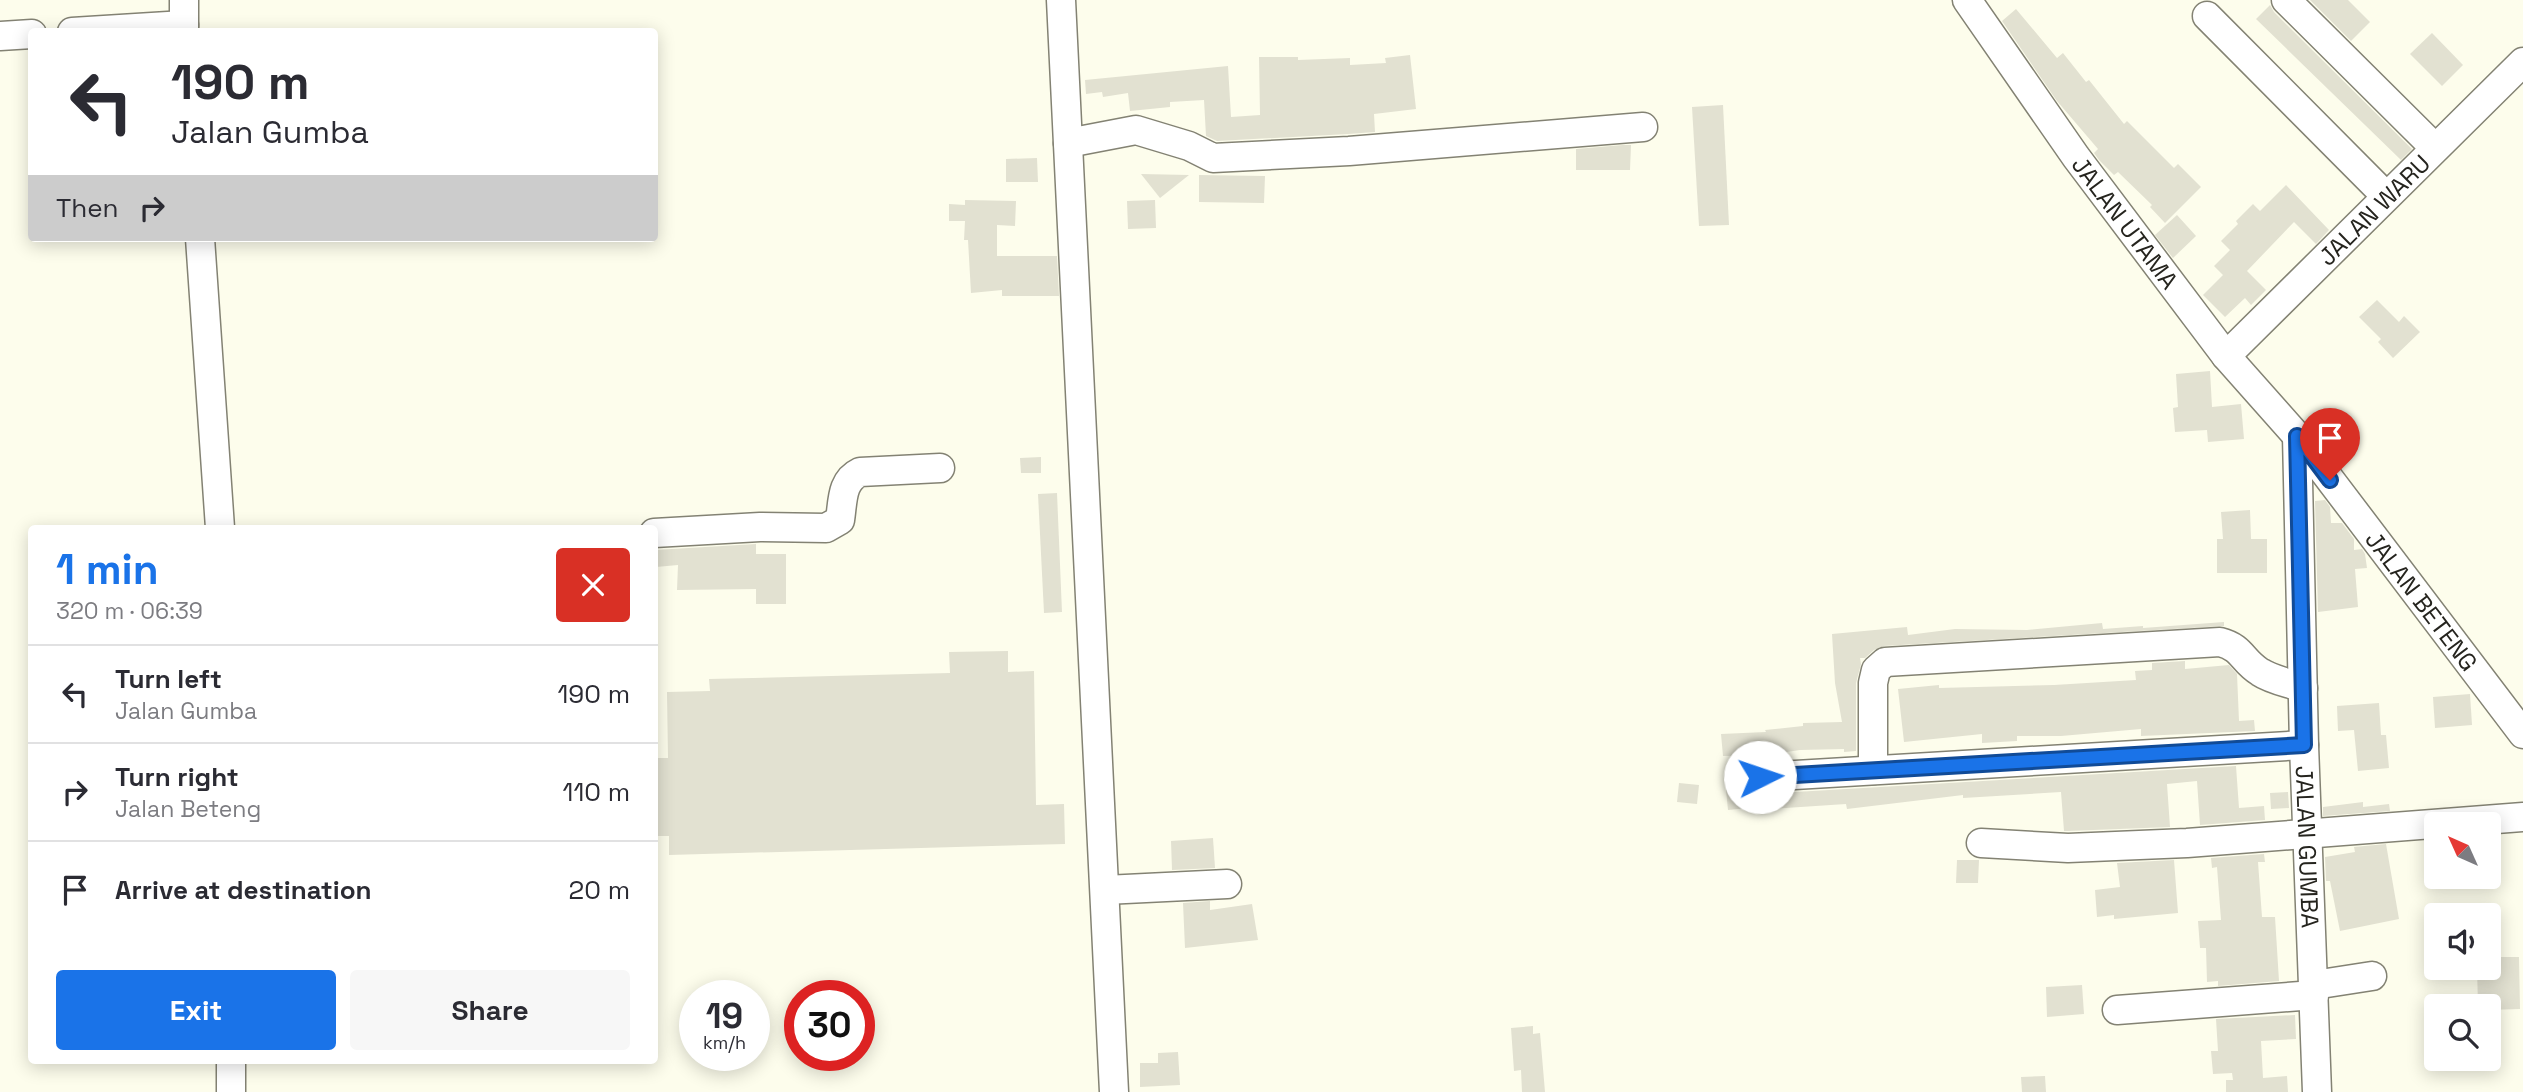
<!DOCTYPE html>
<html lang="en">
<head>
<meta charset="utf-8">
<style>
  :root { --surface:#fff; --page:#f7f7f7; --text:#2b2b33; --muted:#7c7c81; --line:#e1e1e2; --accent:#1a73e8 }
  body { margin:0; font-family:"Space Grotesk",sans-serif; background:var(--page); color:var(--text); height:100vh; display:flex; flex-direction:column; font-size:26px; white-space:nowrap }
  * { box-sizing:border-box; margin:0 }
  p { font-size:23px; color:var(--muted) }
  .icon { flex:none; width:38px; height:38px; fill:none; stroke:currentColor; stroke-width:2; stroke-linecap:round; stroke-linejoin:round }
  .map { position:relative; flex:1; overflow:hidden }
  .details { position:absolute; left:28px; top:525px; width:630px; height:539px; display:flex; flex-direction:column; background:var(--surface); border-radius:7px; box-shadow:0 4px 18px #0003 }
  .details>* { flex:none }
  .guide { position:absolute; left:28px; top:28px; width:630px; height:214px; border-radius:7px; box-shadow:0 4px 18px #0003; background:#fff; color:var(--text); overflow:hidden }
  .needle { width:46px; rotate:315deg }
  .tools { position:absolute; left:2424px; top:812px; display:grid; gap:14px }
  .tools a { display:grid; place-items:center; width:77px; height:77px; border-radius:7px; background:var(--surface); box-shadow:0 4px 18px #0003; font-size:35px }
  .speed { position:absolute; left:679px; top:980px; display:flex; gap:14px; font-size:35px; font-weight:700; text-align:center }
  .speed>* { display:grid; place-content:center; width:91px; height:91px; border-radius:50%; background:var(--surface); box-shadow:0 4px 18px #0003; line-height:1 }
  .speed small { font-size:18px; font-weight:400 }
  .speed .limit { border:10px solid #d22; background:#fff; color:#111 }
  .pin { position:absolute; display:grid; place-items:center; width:60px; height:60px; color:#fff; margin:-72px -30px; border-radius:50% 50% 50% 0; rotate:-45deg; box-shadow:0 0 7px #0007 }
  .pin .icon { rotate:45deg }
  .me { position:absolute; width:77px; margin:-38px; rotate:86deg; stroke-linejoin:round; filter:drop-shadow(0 0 5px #0008) }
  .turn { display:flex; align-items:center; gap:24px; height:147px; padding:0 28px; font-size:32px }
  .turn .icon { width:91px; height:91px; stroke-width:2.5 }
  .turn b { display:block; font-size:49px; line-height:60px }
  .then { display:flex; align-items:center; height:66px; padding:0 28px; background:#0003; gap:14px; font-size:26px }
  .round { display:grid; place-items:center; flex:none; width:74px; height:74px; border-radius:7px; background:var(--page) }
  .head { display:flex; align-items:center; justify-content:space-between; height:119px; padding:0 28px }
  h1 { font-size:42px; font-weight:700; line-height:52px; color:var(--accent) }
  .cta { display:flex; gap:14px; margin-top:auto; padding:14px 28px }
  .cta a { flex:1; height:80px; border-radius:7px; background:var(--accent); color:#fff; font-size:28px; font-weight:700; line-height:80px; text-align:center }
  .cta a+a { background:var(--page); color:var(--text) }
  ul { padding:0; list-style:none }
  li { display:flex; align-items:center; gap:21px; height:98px; padding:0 28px; border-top:2px solid var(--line) }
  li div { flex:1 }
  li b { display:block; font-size:26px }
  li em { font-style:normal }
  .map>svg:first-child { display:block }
  .building { fill:#e2e1d1 }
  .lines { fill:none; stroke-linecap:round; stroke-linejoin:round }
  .minor-casing { stroke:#838273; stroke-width:31 }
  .minor { stroke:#fff; stroke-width:28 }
  .route-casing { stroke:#114b97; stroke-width:18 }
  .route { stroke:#1a73e8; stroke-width:12 }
  .labels { text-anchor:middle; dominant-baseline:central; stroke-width:5; stroke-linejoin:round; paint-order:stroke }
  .street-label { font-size:24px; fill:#25241e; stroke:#fff }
</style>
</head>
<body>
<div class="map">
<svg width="2523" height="1092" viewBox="0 0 2523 1092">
  <rect width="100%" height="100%" fill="#fdfdec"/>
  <g class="building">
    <polygon points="2310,0 2348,0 2370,22 2351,41"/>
    <polygon points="2270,5 2274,12 2412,149 2401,160 2256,19"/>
    <polygon points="2016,9 2057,58 2063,53 2086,82 2089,80 2124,124 2127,121 2174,168 2178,164 2201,187 2165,223 2150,207 2152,205 2118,172 2114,175 2099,160 2094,153 2098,149 2057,101 2002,21"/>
    <polygon points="2432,33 2463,65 2442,86 2410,54"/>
    <polygon points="1410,55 1416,109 1374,114 1375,132 1348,134 1217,141 1206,136 1204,100 1170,102 1170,107 1130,111 1128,93 1103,97 1102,92 1086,94 1085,80 1228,66 1231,117 1260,115 1259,57 1298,57 1298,60 1350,58 1350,65 1386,63 1385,58"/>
    <polygon points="1723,105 1729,225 1699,226 1692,107"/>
    <polygon points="1623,145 1631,145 1630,170 1576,170 1576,149"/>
    <polygon points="1037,158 1038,182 1006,182 1006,159"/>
    <polygon points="1141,174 1189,175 1160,198"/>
    <polygon points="1199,175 1265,176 1264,203 1199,202"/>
    <polygon points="2286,185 2329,230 2316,244 2294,222 2247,271 2266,290 2251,305 2245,298 2225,317 2203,295 2223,275 2214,266 2230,250 2221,241 2238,224 2236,221 2253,204 2260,211"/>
    <polygon points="965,200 1016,201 1015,226 997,225 997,256 1057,256 1059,296 1002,296 1002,290 971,293 968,240 964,240 965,221 949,221 949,204 965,205"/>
    <polygon points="1155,200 1156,228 1128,229 1127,201"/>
    <polygon points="2177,215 2196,236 2173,258 2155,235"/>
    <polygon points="2377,300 2399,322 2404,316 2420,332 2393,358 2378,342 2381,339 2359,317"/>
    <polygon points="2210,371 2212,407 2241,404 2244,439 2208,442 2207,430 2175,432 2173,408 2178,407 2176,374"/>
    <polygon points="1041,457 1041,473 1021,473 1020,458"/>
    <polygon points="1057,493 1062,612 1044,613 1038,494"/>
    <polygon points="2325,500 2330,507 2331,523 2342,523 2354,539 2354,550 2362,549 2365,554 2367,568 2355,569 2358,607 2318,612 2315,501"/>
    <polygon points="2250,510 2251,539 2267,539 2267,573 2217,573 2217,539 2223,539 2221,512"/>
    <polygon points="756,544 756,554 786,554 786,604 756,604 756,589 677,590 678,565 656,567 655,550"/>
    <polygon points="2224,622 2224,626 1883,646 1874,650 1865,658 1860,658 1861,664 1856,683 1856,751 1844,752 1844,749 1800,750 1767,755 1723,756 1721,734 1766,732 1765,730 1803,726 1803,723 1842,722 1835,683 1832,634 1907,627 1908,635 1955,629 2027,630 2102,623 2103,629 2143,626 2143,628"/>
    <polygon points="1008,651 1008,672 1034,671 1036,805 1064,804 1065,844 669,855 669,836 654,836 654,758 668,758 667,692 710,691 709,679 950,673 949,652"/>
    <polygon points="2185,661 2185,669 2229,665 2237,674 2239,721 2254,720 2255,731 2141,736 2141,729 2061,736 2017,736 2017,741 1982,743 1982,734 1904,742 1898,689 1939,685 1939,688 2054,685 2136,680 2135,671 2152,670 2152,663"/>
    <polygon points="2470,694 2472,725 2435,728 2433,697"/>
    <polygon points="2379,703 2381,735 2386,735 2389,768 2358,771 2354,730 2338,731 2337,706"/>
    <polygon points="2236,766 2239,808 2264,806 2265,820 2200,825 2197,781 2167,784 2170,827 2068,831 2064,831 2061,792 1963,798 1963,795 1847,809 1846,804 1769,809 1769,806 1728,810 1726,790 1748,788 1761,794"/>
    <polygon points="1679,783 1699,785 1697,804 1677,802"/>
    <polygon points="2288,792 2289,808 2271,809 2270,793"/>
    <polygon points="2363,802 2363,807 2389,804 2390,811 2323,816 2323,807"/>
    <polygon points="1213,838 1215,868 1172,870 1171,841"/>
    <polygon points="2386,844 2399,919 2340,931 2330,881 2326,881 2325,857 2355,852 2354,847"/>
    <polygon points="2264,854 2265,862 2258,862 2262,917 2275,917 2279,981 2218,986 2218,981 2207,982 2206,948 2200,948 2198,921 2221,920 2217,867 2212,868 2211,858"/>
    <polygon points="1957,860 1979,860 1978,883 1956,883"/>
    <polygon points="2174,860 2178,913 2114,919 2114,915 2097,917 2095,890 2120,887 2117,863"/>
    <polygon points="1210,901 1210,910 1252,904 1258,940 1185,948 1183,903"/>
    <polygon points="2488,957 2519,957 2520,1009 2488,1010 2488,1006 2478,1006 2477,968 2488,968"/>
    <polygon points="2082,985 2084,1014 2047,1017 2046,987"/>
    <polygon points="2295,1015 2296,1039 2261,1041 2263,1078 2287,1076 2288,1092 2226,1092 2226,1080 2233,1080 2232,1073 2213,1074 2211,1051 2218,1051 2216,1019"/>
    <polygon points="1533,1026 1533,1034 1540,1033 1545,1092 1522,1092 1521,1070 1514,1071 1511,1028"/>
    <polygon points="1178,1052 1180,1085 1140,1087 1140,1063 1158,1063 1158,1053"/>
    <polygon points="2045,1076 2046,1092 2022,1092 2021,1077"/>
  </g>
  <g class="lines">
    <g class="minor-casing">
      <g id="minor">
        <polyline points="184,0 184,32"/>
        <polyline points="1061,0 1114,1092"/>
        <path id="s1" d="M1967 0 2076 157 2226 356 2297 436 2523 734"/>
        <polyline points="2286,0 2435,148"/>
        <polyline points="2207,16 2386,196"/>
        <polyline points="72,32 184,25"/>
        <polyline points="0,36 32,34"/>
        <polyline points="1068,143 1136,130 1189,146 1213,158 1349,151 1643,127"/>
        <polyline points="200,238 220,528"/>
        <path id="s2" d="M2226 356 2523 62"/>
        <path id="s3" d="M2297 436 2304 745 2317 1092"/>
        <path d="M654 533 760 527 826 528 840 520C843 501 841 481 860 472L940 468"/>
        <path d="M1873 770V683L1876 670 1885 662 2220 642C2243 648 2241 660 2260 672 2272 680 2290 683 2303 688"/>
        <polyline points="1760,777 2304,745"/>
        <polyline points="1981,843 2068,848 2187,843 2523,817"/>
        <polyline points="1105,890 1227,884"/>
        <polyline points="2314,985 2372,976"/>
        <polyline points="2117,1010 2314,995"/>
        <polyline points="231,1060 231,1092"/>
      </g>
    </g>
    <use href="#minor" class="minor"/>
  </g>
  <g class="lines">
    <g class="route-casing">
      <polyline id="route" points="1760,777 2304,745 2297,436 2330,480"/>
    </g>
    <use href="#route" class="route"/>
  </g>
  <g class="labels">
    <g class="street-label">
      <text stroke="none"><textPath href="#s2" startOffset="208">JALAN WARU</textPath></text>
      <text stroke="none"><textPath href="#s1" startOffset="273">JALAN UTAMA</textPath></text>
      <text stroke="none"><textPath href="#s1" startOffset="754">JALAN BETENG</textPath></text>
      <text stroke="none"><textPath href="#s3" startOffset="411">JALAN GUMBA</textPath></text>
    </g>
  </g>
</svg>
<div class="tools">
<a><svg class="needle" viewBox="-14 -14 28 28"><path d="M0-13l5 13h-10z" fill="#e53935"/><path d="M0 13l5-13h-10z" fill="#7c7c81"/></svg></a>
<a><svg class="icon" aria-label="sound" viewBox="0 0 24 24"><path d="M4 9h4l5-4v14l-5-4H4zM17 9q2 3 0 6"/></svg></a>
<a><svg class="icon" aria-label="search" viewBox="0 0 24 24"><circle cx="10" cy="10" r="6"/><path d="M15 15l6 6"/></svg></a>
</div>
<div class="speed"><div>19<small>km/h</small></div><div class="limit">30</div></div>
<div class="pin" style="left:2330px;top:480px;background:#d93025"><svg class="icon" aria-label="arrive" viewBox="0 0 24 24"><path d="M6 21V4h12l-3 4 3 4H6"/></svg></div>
<svg class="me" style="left:1760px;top:777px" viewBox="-20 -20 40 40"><circle r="19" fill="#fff"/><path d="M0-13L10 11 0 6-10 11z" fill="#1a73e8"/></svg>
<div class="guide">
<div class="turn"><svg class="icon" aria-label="left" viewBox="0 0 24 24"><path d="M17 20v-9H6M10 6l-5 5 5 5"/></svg><div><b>190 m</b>Jalan Gumba</div></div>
<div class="then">Then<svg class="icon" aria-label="right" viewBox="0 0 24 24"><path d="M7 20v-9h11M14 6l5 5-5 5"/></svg></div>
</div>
<section class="details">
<div class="head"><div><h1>1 min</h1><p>320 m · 06:39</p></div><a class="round" style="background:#d93025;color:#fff"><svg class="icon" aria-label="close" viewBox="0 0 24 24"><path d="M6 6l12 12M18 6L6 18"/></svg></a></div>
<ul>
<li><svg class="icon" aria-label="left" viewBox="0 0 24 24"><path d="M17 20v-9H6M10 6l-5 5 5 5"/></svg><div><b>Turn left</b><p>Jalan Gumba</p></div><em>190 m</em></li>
<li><svg class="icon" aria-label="right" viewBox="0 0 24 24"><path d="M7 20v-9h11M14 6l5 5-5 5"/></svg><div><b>Turn right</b><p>Jalan Beteng</p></div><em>110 m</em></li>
<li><svg class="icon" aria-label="arrive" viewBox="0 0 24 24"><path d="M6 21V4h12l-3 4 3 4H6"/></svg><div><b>Arrive at destination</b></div><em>20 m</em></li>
</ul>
<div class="cta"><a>Exit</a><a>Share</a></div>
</section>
</div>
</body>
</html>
